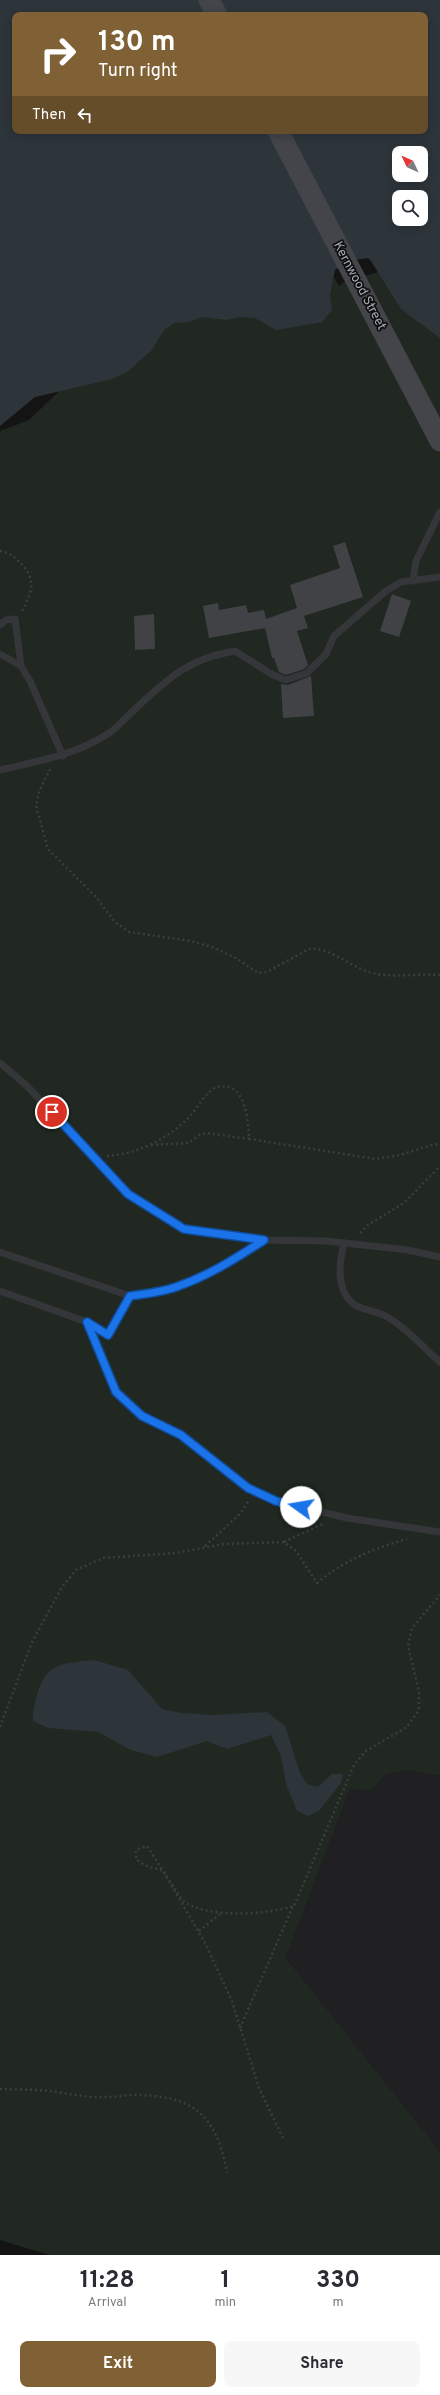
<!DOCTYPE html>
<html lang="en">
<head>
<meta charset="utf-8">
<style>
  :root { --surface:#fff; --page:#f7f7f7; --text:#2b2b33; --muted:#7c7c81; --accent:#806135 }
  body { margin:0; font-family:Overpass,sans-serif; background:var(--page); color:var(--text); height:100vh; display:flex; flex-direction:column; font-size:15px; white-space:nowrap }
  * { box-sizing:border-box; margin:0 }
  p { font-size:13px; color:var(--muted) }
  .icon { flex:none; width:22px; height:22px; fill:none; stroke:currentColor; stroke-width:2; stroke-linecap:round; stroke-linejoin:round }
  .map { position:relative; height:2255px; overflow:hidden }
  .details { display:flex; flex-direction:column; background:var(--surface); flex:1 }
  .details>* { flex:none }
  .guide { position:absolute; left:12px; top:12px; width:416px; height:122px; border-radius:8px; box-shadow:0 2px 10px #0003; background:#806135; color:#fff; overflow:hidden }
  .needle { width:26px; rotate:314deg }
  .buttons { position:absolute; left:392px; top:146px; display:grid; gap:8px }
  .buttons a { display:grid; place-items:center; width:36px; height:36px; border-radius:8px; background:var(--surface); box-shadow:0 2px 10px #0003; font-size:20px }
  .pin { position:absolute; display:grid; place-items:center; width:34px; height:34px; color:#fff; margin:-17px; border:2px solid #fff; border-radius:50%; box-shadow:0 1px 4px #0007 }
  .me { position:absolute; width:44px; margin:-22px; rotate:283deg; stroke-linejoin:round; filter:drop-shadow(0 0 3px #0008) }
  .turn { display:flex; align-items:center; gap:14px; height:84px; padding:0 20px; font-size:18px }
  .turn .icon { width:52px; height:52px; stroke-width:2.5 }
  .turn b { display:block; font-size:28px; line-height:34px }
  .then { display:flex; align-items:center; height:38px; padding:0 20px; background:#0003; gap:8px; font-size:15px }
  .eta { display:flex; justify-content:space-evenly; align-items:center; height:68px; text-align:center }
  .eta b { font-size:24px; font-weight:700; line-height:28px }
  .action { display:flex; gap:8px; margin-top:auto; padding:8px 20px }
  .action a { flex:1; height:46px; border-radius:8px; background:var(--accent); color:#fff; font-size:16px; font-weight:700; line-height:46px; text-align:center }
  .action a+a { background:var(--page); color:var(--text) }
  .map>svg:first-child { display:block }
  .built { fill:#202022 }
  .green { fill:#202821 }
  .water { fill:#2d353b; fill-rule:evenodd }
  .building { fill:#404245 }
  .lines { fill:none; stroke-linecap:round; stroke-linejoin:round }
  .path { stroke:#3b3d41; stroke-width:2.5; stroke-dasharray:2 3; stroke-linecap:butt }
  .service { stroke:#35363a; stroke-width:7 }
  .secondary { stroke:#43454a; stroke-width:21 }
  .route-casing { stroke:#114b97; stroke-width:10 }
  .route { stroke:#1a73e8; stroke-width:7 }
  .labels { text-anchor:middle; dominant-baseline:central; stroke-width:3.5; stroke-linejoin:round; paint-order:stroke }
  .street-label { font-size:13px; fill:#a6acb5; stroke:#0f0f10 }
</style>
</head>
<body>
<div class="map">
<svg width="440" height="2255" viewBox="0 0 440 2255">
  <rect width="100%" height="100%" fill="#141415"/>
  <polygon class="built" points="407,1770 440,1776 440,2151 286,1958 350,1789 371,1791 386,1774"/>
  <polygon class="green" points="394,264 440,305 440,1776 407,1770 386,1774 371,1791 350,1789 286,1958 440,2151 440,2255 49,2255 0,2240 0,431 29,420 118,335 167,307 330,295 334,277 339,286 348,279 373,274"/>
  <g class="water">
    <path d="M0 0H440V338L401 309 371 261 368 258 347 261 335 270 330 296 332 310 322 322 276 330 255 318 240 317 227 320 202 317 189 322 174 323 164 330 151 351 127 372 112 379 35 397 0 426ZM15 15H425V131H15ZM399 153H421V175H399ZM399 197H421V219H399Z"/>
    <path d="M94 1660 128 1670 162 1709 181 1713 213 1715 267 1712 285 1726 300 1773 307 1784 318 1787 332 1774H343L341 1783 319 1811 308 1816 297 1811 286 1784 281 1756 271 1735 227 1749 207 1741 157 1757 131 1750 98 1732 48 1728 33 1721C33 1705 39 1677 54 1668 66 1662 81 1661 94 1660Z"/>
  </g>
  <g class="building">
    <polygon points="345,542 363,597 304,616 308,628 297,631 308,665 304,669 286,675 279,672 274,658 272,658 265,628 209,638 203,606 218,603 219,610 246,605 248,613 264,610 266,619 297,608 290,585 340,568 333,546"/>
    <polygon points="392,594 411,601 399,637 380,631"/>
    <polygon points="154,614 155,649 135,650 134,616"/>
    <polygon points="311,676 314,716 283,718 281,684 288,685"/>
  </g>
  <g class="lines">
    <g class="path">
      <path d="M0 551C12 552 29 568 31 581 33 591 26 603 22 611"/>
      <path d="M50 769 39 792 36 806 48 849 95 896 115 922 129 932 191 941 215 948 239 960 258 973 267 972 309 949C328 946 349 966 369 972 392 979 416 973 440 975"/>
      <polyline points="151,1145 189,1143 199,1135 207,1133 249,1139"/>
      <path d="M107 1156C138 1154 168 1139 190 1116 198 1107 206 1091 217 1087 246 1080 248 1121 249 1139L376 1159 400 1155 435 1144 440 1145"/>
      <polyline points="360,1233 368,1225 404,1203 440,1166"/>
      <polyline points="284,1542 322,1524"/>
      <polyline points="205,1546 240,1514 249,1500"/>
      <path d="M0 1727 32 1642 62 1587 76 1570 103 1558 176 1553 224 1544 284 1542 296 1551 317 1583C343 1561 375 1548 407 1539"/>
      <polyline points="199,1931 220,1914"/>
      <polyline points="240,2028 293,1906"/>
      <path d="M0 2089C16 2090 33 2089 49 2091 67 2093 86 2098 103 2097 114 2097 124 2095 134 2095 193 2095 217 2115 227 2173"/>
      <path d="M283 2138 259 2088 232 2001 204 1941 163 1871 144 1865 136 1859V1850L147 1846 182 1900C205 1919 266 1915 294 1906L354 1765 366 1751 407 1727 419 1710V1692L408 1646 412 1628 440 1595"/>
    </g>
    <g class="service">
      <polyline points="413,581 416,561 440,512"/>
      <polyline points="0,625 6,620 15,619 21,666 30,681 63,756"/>
      <polyline points="0,654 21,666"/>
      <path d="M0 770C39 761 76 755 109 733 119 727 126 717 134 710 167 679 189 658 235 651L273 675 286 680 307 673 326 654 334 636 386 591 401 582 440 577"/>
      <polyline points="0,1063 26,1085 128,1194 184,1229 264,1240 326,1241 408,1250 440,1257"/>
      <path d="M344 1243C339 1263 335 1291 355 1305 365 1311 379 1311 389 1318 406 1328 425 1349 440 1362"/>
      <polyline points="0,1252 130,1296 175,1288 219,1269 264,1240"/>
      <polyline points="0,1291 87,1322 108,1335 130,1296"/>
      <polyline points="87,1322 116,1392 142,1416 181,1435 248,1488 276,1501 347,1518 440,1532"/>
    </g>
    <g class="secondary">
      <polyline points="209,0 217,15"/>
      <polyline points="278,131 440,441"/>
    </g>
  </g>
  <g class="lines">
    <g class="route-casing">
      <path id="route" d="M52 1112 128 1194 184 1229 264 1240C235 1259 208 1276 176 1287 162 1292 145 1294 130 1296L108 1335 87 1322 116 1392 142 1416 181 1435 248 1488 276 1501 301 1507"/>
    </g>
    <use href="#route" class="route"/>
  </g>
  <g class="labels">
    <g class="street-label">
      <text transform="translate(359 286) rotate(62)">Kernwood Street</text>
    </g>
  </g>
</svg>
<div class="buttons">
<a><svg class="needle" viewBox="-14 -14 28 28"><path d="M0-13l5 13h-10z" fill="#e53935"/><path d="M0 13l5-13h-10z" fill="#7c7c81"/></svg></a>
<a><svg class="icon" aria-label="search" viewBox="0 0 24 24"><circle cx="10" cy="10" r="6"/><path d="M15 15l6 6"/></svg></a>
</div>
<div class="pin" style="left:52px;top:1112px;background:#d93025"><svg class="icon" aria-label="arrive" viewBox="0 0 24 24"><path d="M6 21V4h12l-3 4 3 4H6"/></svg></div>
<svg class="me" style="left:301px;top:1507px" viewBox="-20 -20 40 40"><circle r="19" fill="#fff"/><path d="M0-13L10 11 0 6-10 11z" fill="#1a73e8"/></svg>
<div class="guide">
<div class="turn"><svg class="icon" aria-label="right" viewBox="0 0 24 24"><path d="M7 20v-9h11M14 6l5 5-5 5"/></svg><div><b>130 m</b>Turn right</div></div>
<div class="then">Then<svg class="icon" aria-label="left" viewBox="0 0 24 24"><path d="M17 20v-9H6M10 6l-5 5 5 5"/></svg></div>
</div>
</div>
<section class="details">
<div class="eta">
<div><b>11:28</b><p>Arrival</p></div>
<div><b>1</b><p>min</p></div>
<div><b>330</b><p>m</p></div>
</div>
<div class="action"><a>Exit</a><a>Share</a></div>
</section>
</body>
</html>
